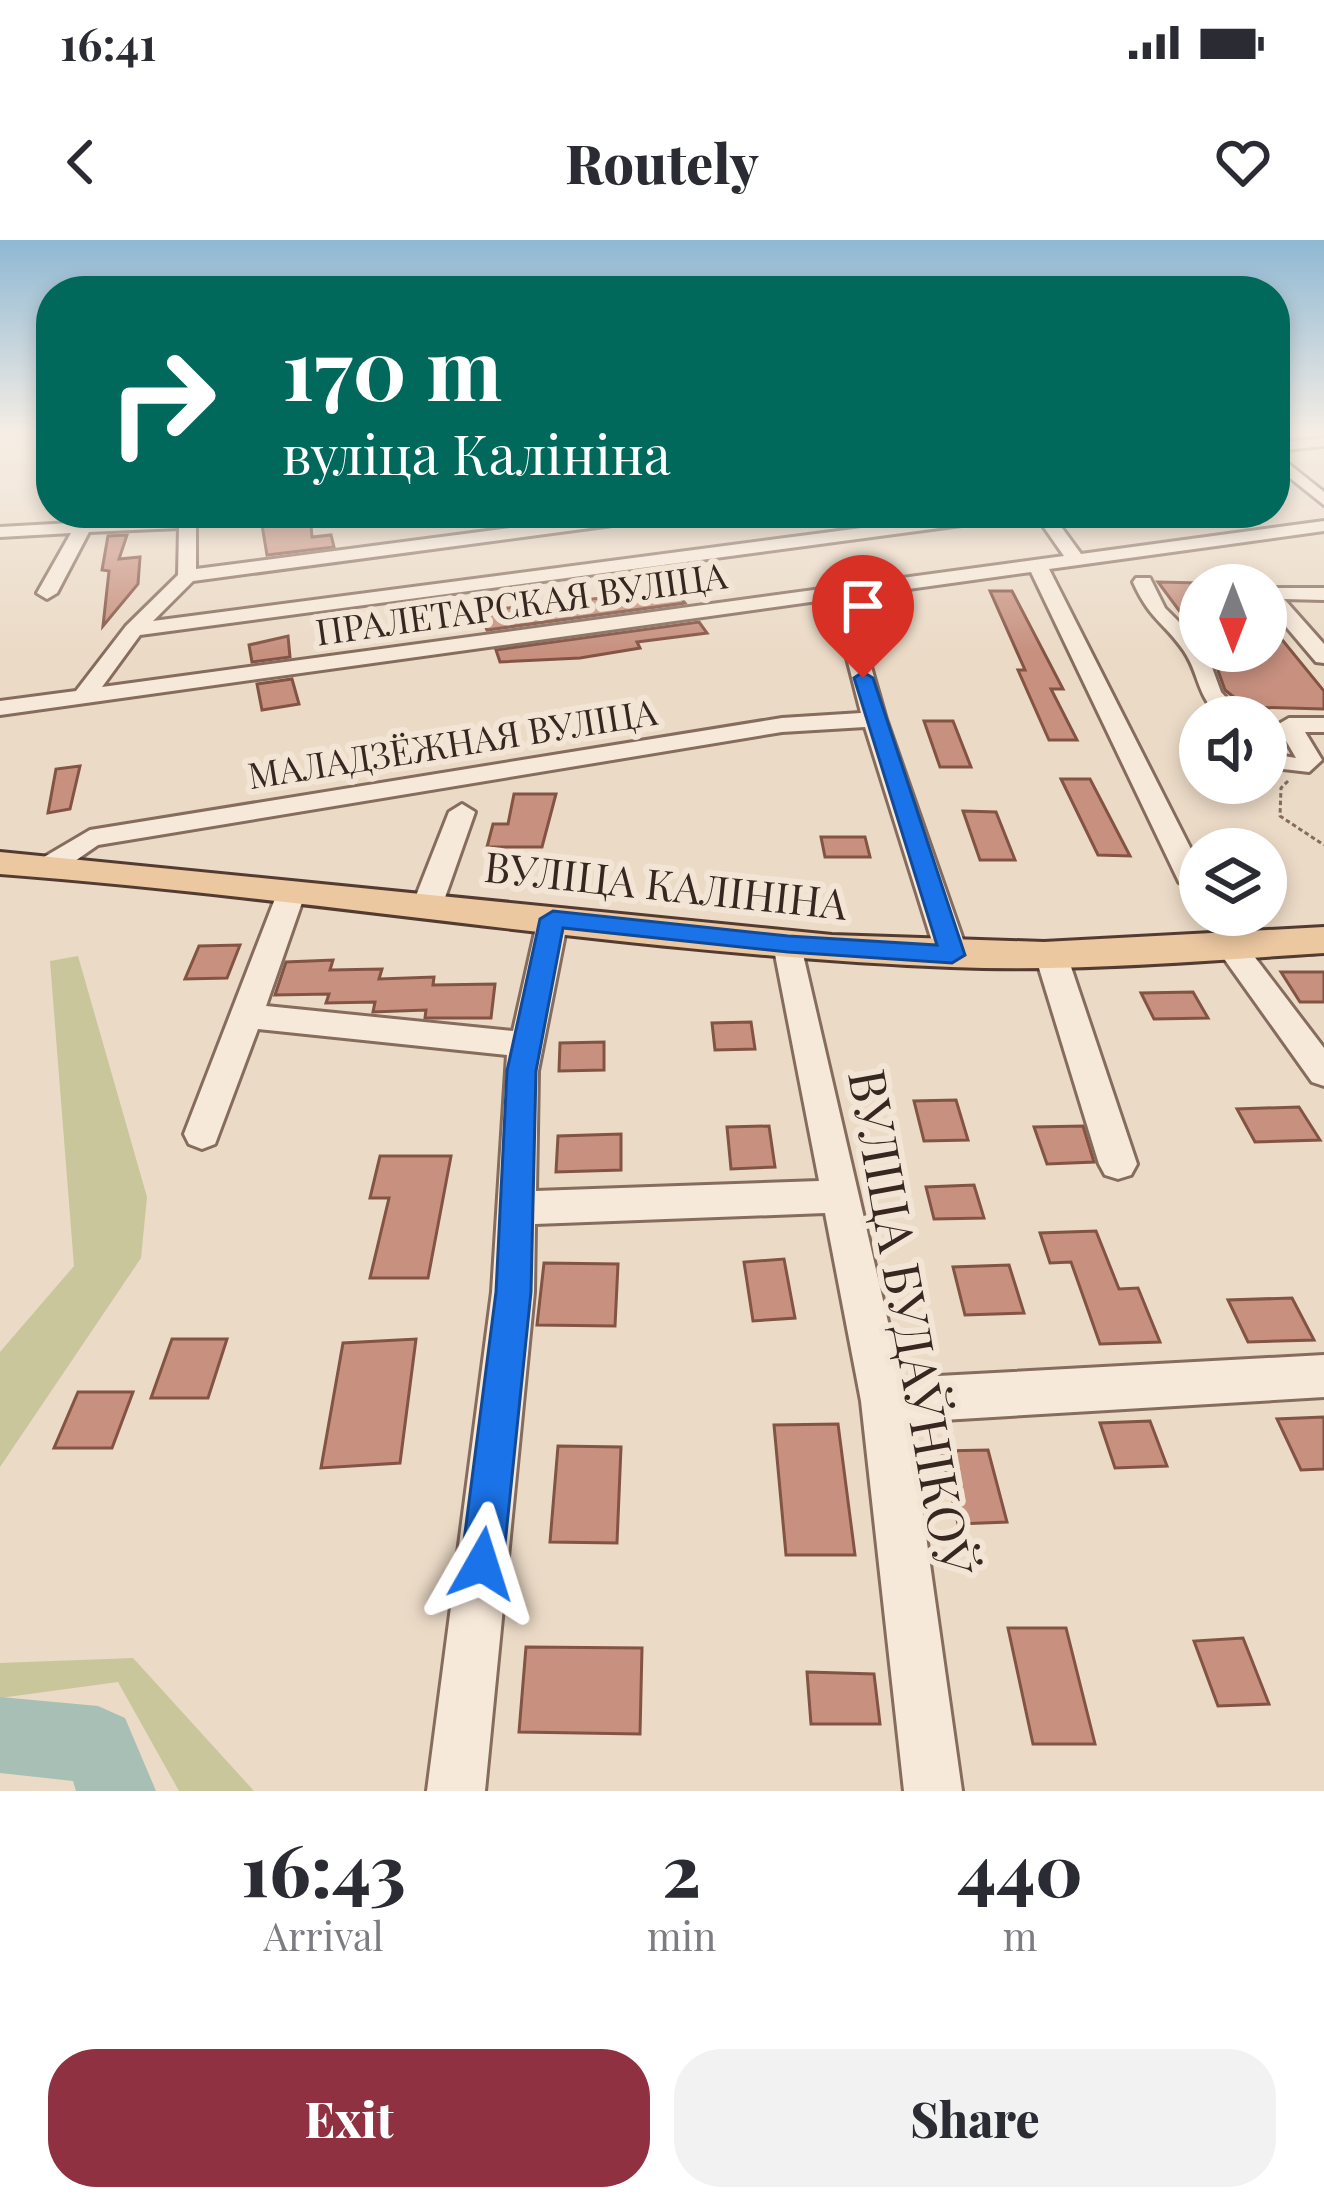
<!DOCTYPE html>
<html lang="en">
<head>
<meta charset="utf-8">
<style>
  :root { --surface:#fff; --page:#f2f2f3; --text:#2b2b33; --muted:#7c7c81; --accent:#903142 }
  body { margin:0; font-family:"Playfair Display",serif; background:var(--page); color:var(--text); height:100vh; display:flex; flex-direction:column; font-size:45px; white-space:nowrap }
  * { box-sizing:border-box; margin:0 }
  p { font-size:39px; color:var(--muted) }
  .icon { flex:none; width:66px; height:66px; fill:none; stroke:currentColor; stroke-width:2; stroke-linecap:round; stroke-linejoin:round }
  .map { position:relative; height:1551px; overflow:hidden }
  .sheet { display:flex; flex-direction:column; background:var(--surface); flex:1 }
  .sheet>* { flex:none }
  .hud { position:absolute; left:36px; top:36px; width:1254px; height:252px; border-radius:48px; box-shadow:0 6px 18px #0003; background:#00695c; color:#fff; overflow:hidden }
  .needle { width:78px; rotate:180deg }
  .tools { position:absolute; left:1179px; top:324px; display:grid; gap:24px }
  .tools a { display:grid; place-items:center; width:108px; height:108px; border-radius:50%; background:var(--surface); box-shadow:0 6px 18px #0003; font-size:60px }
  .pin { position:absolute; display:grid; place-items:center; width:102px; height:102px; color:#fff; margin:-123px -51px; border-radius:50% 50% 50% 0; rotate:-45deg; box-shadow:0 0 12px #0007 }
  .pin .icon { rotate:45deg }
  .me { position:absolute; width:132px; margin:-66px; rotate:6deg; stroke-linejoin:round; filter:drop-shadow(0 0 9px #0008) }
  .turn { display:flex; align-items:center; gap:42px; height:252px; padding:0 48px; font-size:54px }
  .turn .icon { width:156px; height:156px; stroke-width:2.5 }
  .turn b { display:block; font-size:84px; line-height:102px }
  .eta { display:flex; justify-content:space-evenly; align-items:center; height:204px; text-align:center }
  .eta b { font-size:72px; font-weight:800; line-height:84px }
  .action { display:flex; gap:24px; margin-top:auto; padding:24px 48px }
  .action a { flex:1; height:138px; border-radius:48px; background:var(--accent); color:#fff; font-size:48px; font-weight:800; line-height:138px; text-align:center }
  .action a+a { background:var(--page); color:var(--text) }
  .status { display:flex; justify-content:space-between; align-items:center; height:84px; padding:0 60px; background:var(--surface); direction:ltr }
  .status svg { height:33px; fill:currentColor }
  header { display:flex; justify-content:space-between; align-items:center; height:156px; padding:0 48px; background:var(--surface); font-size:54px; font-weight:800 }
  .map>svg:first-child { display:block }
  .green { fill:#c9c69b }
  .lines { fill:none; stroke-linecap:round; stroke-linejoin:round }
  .river { fill:#a7bfb4; fill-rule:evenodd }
  .building { fill:#c7907f; stroke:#835344; stroke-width:3 }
  .minor-casing { stroke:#856c5d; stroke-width:6 }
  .major-casing { stroke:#543b31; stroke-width:6 }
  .path { stroke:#856c5d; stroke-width:3; stroke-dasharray:4.5 3; stroke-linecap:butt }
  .minor { fill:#f7e9d9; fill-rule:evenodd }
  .major { fill:#ecc8a1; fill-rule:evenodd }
  .route { fill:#1a73e8; stroke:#114b97; stroke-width:3 }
  .labels { text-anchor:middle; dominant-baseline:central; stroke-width:12; stroke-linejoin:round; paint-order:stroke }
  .far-street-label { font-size:36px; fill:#372720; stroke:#f3e5d5 }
  .street-label { font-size:42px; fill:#372720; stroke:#f3e5d5 }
  .near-street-label { font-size:51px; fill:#372720; stroke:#f3e5d5 }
</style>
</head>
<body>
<div class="status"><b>16:41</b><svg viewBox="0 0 49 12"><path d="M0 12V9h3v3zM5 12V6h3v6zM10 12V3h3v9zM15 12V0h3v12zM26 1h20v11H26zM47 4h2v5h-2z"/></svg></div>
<header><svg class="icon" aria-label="back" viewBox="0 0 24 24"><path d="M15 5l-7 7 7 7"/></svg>Routely<svg class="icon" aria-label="heart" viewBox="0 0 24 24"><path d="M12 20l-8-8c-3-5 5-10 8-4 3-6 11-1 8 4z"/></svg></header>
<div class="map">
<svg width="1324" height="1551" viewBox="0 0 1324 1551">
  <rect width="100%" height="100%" fill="#ebdac6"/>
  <g class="green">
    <polygon points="78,716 147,957 141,1018 0,1227 0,1112 74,1026 50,721"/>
    <polygon points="133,1418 254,1551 179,1551 118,1442 0,1458 0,1423"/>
  </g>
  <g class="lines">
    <polygon class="river" points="0,1457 98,1466 125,1478 156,1551 76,1551 73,1541 0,1533"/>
  </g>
  <g class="building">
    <polygon points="260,273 310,273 312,297 331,295 334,307 267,315"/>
    <polygon points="127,295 119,319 140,317 138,344 103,386 109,331 102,330 108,296"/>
    <polygon points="1158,342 1200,343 1200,397 1195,392"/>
    <polygon points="675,350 685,363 487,390 479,371"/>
    <polygon points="990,351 1012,351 1063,449 1051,449 1077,500 1049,500 1018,430 1025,430"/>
    <polygon points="1266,380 1324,451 1324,469 1246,467 1225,450 1211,411 1266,411"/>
    <polygon points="699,382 707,393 637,402 640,408 580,418 500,422 496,410"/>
    <polygon points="288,396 290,417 252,422 249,405"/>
    <polygon points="292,439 299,464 262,470 257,444"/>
    <polygon points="924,481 953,481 971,527 940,527"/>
    <polygon points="80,526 70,569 48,573 56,529"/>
    <polygon points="1061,539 1090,539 1130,616 1098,615"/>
    <polygon points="514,554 556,554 542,607 487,607 493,584 508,584"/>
    <polygon points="963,571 996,572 1015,620 980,620"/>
    <polygon points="821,597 865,597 870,617 825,617"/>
    <polygon points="240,705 227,738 185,739 199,706"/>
    <polygon points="333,720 330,730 382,729 379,739 434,737 433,745 495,744 491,778 425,778 426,770 373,772 375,762 326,763 329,754 275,755 286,722"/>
    <polygon points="1281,732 1324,732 1324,762 1300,762"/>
    <polygon points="1193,752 1208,778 1154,779 1141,753"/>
    <polygon points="751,782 755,809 715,810 712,783"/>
    <polygon points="604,802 604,830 559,831 560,803"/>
    <polygon points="956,860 968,900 924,901 914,861"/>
    <polygon points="1299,867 1320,900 1255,902 1237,869"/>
    <polygon points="769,886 775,927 731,929 727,887"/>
    <polygon points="1083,886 1094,922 1047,924 1034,887"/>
    <polygon points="621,894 621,930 556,932 558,896"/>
    <polygon points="380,916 451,916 428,1038 370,1038 389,958 370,958"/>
    <polygon points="974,945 984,978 934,979 926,947"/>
    <polygon points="1096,991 1119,1049 1138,1048 1160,1102 1100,1104 1071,1022 1050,1023 1040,993"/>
    <polygon points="784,1019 795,1078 753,1081 744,1022"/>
    <polygon points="544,1023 618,1024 615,1086 537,1085"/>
    <polygon points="1009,1025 1024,1073 965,1075 953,1027"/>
    <polygon points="1292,1058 1314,1100 1248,1102 1228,1060"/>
    <polygon points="172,1099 227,1099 208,1158 151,1158"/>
    <polygon points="416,1099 400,1223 321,1228 343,1103"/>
    <polygon points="78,1152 133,1152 112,1208 54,1208"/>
    <polygon points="1324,1177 1324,1229 1301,1230 1277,1179"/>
    <polygon points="1150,1181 1167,1226 1115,1228 1100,1183"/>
    <polygon points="838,1184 855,1315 786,1315 774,1185"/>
    <polygon points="558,1206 621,1207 617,1303 550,1302"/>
    <polygon points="988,1210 1007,1282 958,1284 941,1211"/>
    <polygon points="1008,1388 1066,1388 1095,1504 1033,1504"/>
    <polygon points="1243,1398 1269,1464 1218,1466 1194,1401"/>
    <polygon points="526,1407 642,1408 640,1494 519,1492"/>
    <polygon points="807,1432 874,1434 880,1484 811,1484"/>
  </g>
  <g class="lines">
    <g class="minor-casing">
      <g id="minor">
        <polygon points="1324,198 1324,206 1275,211 1275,203"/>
        <polygon points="1275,213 1324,252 1324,265 1275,226"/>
        <polygon points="180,273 196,273 196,329 626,273 673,273 665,278 193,341 153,381 976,273 1022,273 1014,278 140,395 102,447 1064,316 1034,273 1051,273 1081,314 1324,281 1324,291 1049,329 1200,627 1200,649 1193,651 1179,642 1031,332 851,357 886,479 968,714 952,724 936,714 865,487 782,492 98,605 59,632 39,632 35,626 39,620 90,590 782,478 861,473 832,359 0,475 0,461 76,451 126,386 178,335 179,288 89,292 57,353 47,359 37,353 71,293 0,297 0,287 179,277"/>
        <path d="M1136 338H1150L1165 368 1200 403V411H1206L1221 452 1244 477H1219C1195 451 1200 435 1184 411 1164 382 1150 380 1133 342Z"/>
        <polygon points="1266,348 1324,348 1324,360 1284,359 1324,404 1324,423 1316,422 1266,363"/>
        <polygon points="1289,478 1324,478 1324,492 1305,492 1322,520 1309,532 1266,527 1266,513 1296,518 1277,485"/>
        <polygon points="462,564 475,572 442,666 427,675 417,673 412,666 449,572"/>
        <polygon points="292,642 306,651 266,766 513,791 538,679 542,672 564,672 568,679 538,831 536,951 819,941 773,704 788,694 799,697 901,1138 1324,1115 1324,1157 910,1182 962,1551 904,1551 861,1161 825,973 535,984 534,1052 485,1551 427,1551 492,1052 507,815 258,789 215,904 202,909 189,904 184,894 278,651"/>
        <polygon points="1230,696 1241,699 1324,808 1324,846 1312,842 1215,706"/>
        <polygon points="1051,705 1067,715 1137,924 1131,935 1118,939 1105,935 1099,924 1035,715"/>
      </g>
    </g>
    <g class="major-casing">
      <path id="major" d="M0 612 832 695 1044 702 1324 687V713C1200 721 1076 732 951 727 633 714 318 658 0 634Z"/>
    </g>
    <polyline class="path" points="1288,541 1281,548 1280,576 1324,605"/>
    <use href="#minor" class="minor"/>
    <use href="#major" class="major"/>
  </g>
  <linearGradient id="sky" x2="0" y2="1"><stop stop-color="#8eb8d3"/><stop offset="0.47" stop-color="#f6eee5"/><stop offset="1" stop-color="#f6eee5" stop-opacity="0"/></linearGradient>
  <rect width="1324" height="413" fill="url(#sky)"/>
  <polygon class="route" points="863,432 873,438 965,715 952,723 788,712 563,688 536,831 531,1052 503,1324 497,1339 482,1345 468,1339 461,1324 496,1052 507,831 540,679 553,671 788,696 937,705 854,438"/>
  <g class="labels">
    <g class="far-street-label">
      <text transform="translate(521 362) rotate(-8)">ПРАЛЕТАРСКАЯ ВУЛІЦА</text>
      <text transform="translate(452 502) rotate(-9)">МАЛАДЗЁЖНАЯ ВУЛІЦА</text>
    </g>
    <g class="street-label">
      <text transform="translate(666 644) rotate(6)">ВУЛІЦА КАЛІНІНА</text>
    </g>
    <g class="near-street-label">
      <text transform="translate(913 1082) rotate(80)">ВУЛІЦА БУДАЎНІКОЎ</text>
    </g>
  </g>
</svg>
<div class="tools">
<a><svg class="needle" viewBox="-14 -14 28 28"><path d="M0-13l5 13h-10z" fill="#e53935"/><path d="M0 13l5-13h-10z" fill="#7c7c81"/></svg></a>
<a><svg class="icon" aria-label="sound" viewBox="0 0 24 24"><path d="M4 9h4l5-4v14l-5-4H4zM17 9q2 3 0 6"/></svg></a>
<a><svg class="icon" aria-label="layers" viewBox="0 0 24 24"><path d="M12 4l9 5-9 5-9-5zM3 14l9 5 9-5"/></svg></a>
</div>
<div class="pin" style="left:863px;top:438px;background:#d93025"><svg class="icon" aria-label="arrive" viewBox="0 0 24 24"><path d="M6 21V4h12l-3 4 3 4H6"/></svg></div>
<svg class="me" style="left:482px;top:1324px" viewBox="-20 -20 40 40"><path d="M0-17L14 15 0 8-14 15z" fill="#1a73e8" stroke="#fff" stroke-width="4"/></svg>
<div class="hud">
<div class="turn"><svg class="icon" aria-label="right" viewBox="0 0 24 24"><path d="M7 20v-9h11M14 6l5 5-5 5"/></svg><div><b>170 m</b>вуліца Калініна</div></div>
</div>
</div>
<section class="sheet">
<div class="eta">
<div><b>16:43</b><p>Arrival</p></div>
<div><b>2</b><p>min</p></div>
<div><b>440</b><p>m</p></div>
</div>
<div class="action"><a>Exit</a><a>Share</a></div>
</section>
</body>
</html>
